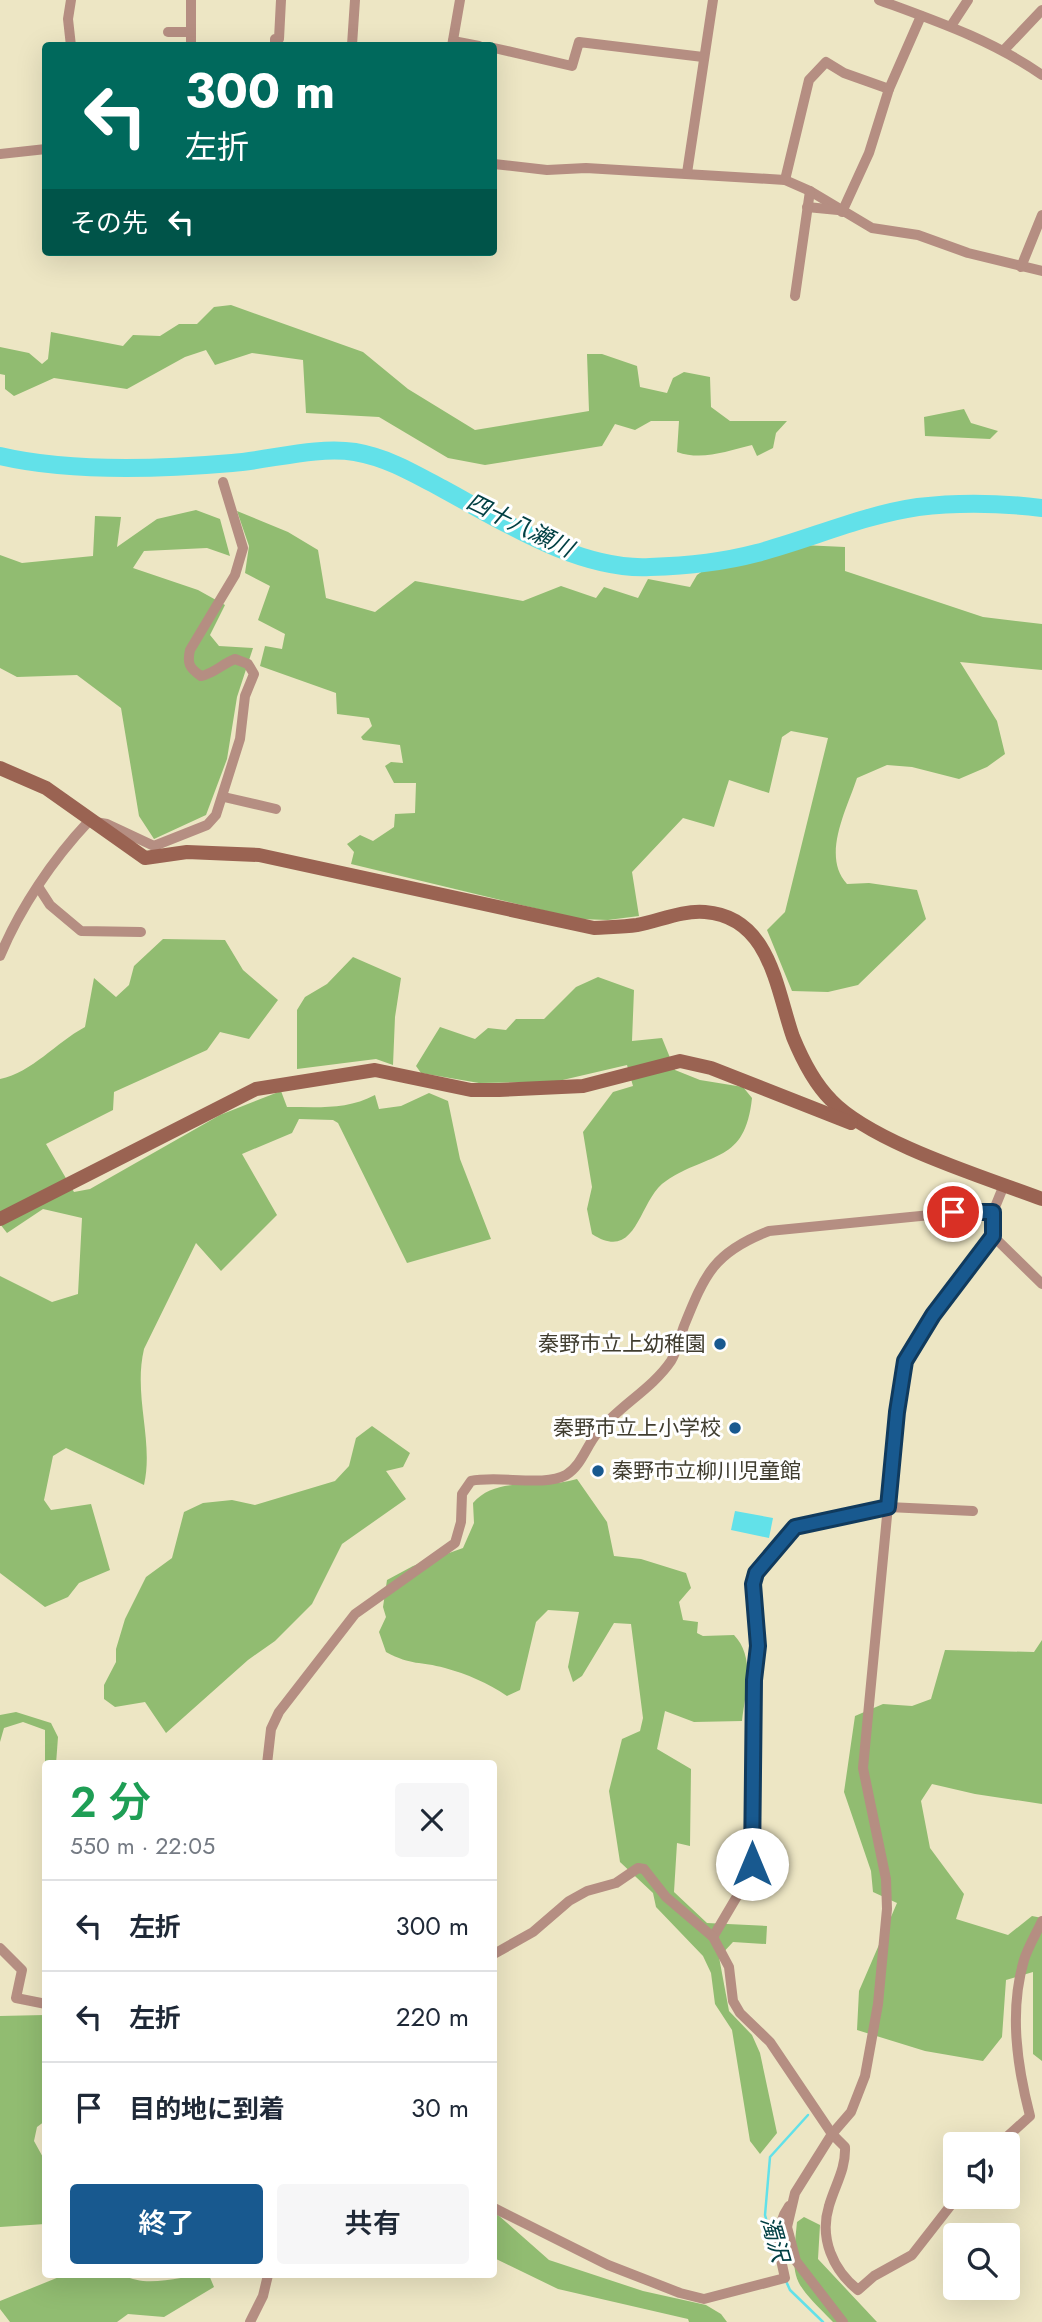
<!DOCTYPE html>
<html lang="ja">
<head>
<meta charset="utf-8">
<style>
  :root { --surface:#fff; --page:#f6f6f7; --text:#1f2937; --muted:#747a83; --line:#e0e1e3; --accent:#18598f }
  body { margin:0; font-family:Jost,"Noto Sans JP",sans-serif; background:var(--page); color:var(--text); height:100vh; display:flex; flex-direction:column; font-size:26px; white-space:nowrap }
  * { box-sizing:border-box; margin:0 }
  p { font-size:23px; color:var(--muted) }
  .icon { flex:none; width:38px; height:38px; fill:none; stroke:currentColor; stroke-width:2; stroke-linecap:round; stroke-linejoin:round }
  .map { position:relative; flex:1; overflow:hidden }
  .details { position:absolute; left:42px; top:1760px; width:455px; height:518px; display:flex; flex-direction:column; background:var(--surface); border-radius:7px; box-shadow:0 7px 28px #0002 }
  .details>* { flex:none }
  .banner { position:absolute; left:42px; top:42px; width:455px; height:214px; border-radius:7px; box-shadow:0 7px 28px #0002; background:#00695c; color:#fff; overflow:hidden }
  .fabs { position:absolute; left:943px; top:2132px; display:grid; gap:14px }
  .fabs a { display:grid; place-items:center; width:77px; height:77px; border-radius:7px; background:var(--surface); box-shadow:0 7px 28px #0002; font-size:35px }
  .pin { position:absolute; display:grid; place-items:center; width:60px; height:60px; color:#fff; margin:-30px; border:4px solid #fff; border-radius:50%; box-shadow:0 2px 7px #0007 }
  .me { position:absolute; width:77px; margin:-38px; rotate:0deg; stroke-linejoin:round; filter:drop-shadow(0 0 5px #0008) }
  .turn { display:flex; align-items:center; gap:24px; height:147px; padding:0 28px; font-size:32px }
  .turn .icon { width:91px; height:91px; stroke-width:2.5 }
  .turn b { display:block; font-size:49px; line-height:60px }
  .then { display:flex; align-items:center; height:66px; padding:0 28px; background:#0003; gap:14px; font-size:26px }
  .round { display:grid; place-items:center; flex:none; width:74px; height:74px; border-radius:7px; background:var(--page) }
  .head { display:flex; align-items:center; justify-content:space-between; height:119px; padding:0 28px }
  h1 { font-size:42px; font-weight:600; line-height:52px; color:#1e9e55 }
  .action { display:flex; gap:14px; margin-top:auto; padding:14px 28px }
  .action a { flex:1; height:80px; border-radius:7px; background:var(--accent); color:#fff; font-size:28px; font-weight:600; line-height:80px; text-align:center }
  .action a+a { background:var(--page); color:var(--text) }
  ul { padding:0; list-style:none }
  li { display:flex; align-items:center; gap:21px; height:91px; padding:0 28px; border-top:2px solid var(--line) }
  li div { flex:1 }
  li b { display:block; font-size:26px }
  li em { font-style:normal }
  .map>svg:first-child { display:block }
  .forest { fill:#91bc71 }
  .water { fill:#62e1e9 }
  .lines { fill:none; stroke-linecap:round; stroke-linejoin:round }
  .stream { stroke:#62e1e9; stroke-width:2.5 }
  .river { stroke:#62e1e9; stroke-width:18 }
  .street { stroke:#b58e82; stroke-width:10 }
  .secondary { stroke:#9a6352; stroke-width:14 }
  .route-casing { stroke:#103a5d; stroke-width:18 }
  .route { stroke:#18598f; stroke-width:12 }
  .poi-dot { fill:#18598f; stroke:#fff; stroke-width:2.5 }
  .labels { text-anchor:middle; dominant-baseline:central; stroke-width:6; stroke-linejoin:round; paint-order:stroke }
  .poi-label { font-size:21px; fill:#403d2f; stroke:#fff; text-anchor:end }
  .water-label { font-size:23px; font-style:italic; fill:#024044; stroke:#fff }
</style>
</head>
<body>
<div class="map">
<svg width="1042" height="2322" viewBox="0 0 1042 2322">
  <rect width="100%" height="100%" fill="#ede6c4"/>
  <g class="forest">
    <path d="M231 305 363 352 408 389 475 430 589 411 587 354H602L637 366 640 387 667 393 673 378 684 372 710 377 711 407 730 421H787L776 433 773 448 757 456 752 445C726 451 703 461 677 452L679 421H651L635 430 615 424 602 446 485 465 448 458 379 417 306 413 303 360 252 353 215 365 206 350 185 357 127 389 54 378 14 396 5 389V375L0 374V347L29 353 42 364 48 359 51 332 123 346 133 335 160 336 179 324H197L214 307Z"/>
    <polygon points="964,409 971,423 998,431 990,439 925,436 924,417"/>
    <polygon points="196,510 220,519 230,556 207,548 144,551 133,568 198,590 225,605 210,635 219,646 253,648 237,697 227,759 206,815 154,839 139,816 121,708 77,675 17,677 0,668 0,555 22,563 93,556 95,516 121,517 117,547 157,519"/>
    <path d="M237 511 288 532 318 550 326 598 375 612 415 581 523 601 561 586 596 598 604 587 638 598 648 579 690 587 697 575 710 566 740 564 802 545 845 547V571L983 617 1042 624V670L960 662 997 721 1005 754 987 767 959 779 912 767 887 765 857 778C847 809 821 856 847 884L869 883 917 890 926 919 858 985 828 992 792 991 767 930 785 912 828 738 791 731 782 737 769 793 729 780 714 827 683 818 632 872 639 916 608 920 579 919 351 864 354 852 347 844 360 835 373 841 394 827 395 814 415 813 416 783H394L385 766 391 762 403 763 400 745 363 740 361 737 372 726 369 718 337 714 336 693 260 666 265 646 282 649 285 634 258 620 270 586 245 573 249 546Z"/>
    <path d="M163 939 225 940 243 970 278 1000 249 1039 220 1032 207 1050 114 1092 113 1110 46 1144 74 1192 90 1189 220 1115 281 1091 287 1107C318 1107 347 1110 375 1095L379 1109 401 1106 429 1093 448 1101 460 1159 491 1239 407 1263 338 1123 333 1120 299 1119 292 1133 242 1154 277 1215 221 1271 196 1243 144 1349C133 1396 154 1441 144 1485L66 1448 53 1456 44 1500 51 1510 91 1504 110 1570 79 1583 68 1597 45 1607 0 1573V1276L52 1302 78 1294 82 1218 43 1209 7 1233 0 1224V1079C33 1072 55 1043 85 1027L94 978 116 997 129 985 134 966Z"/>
    <polygon points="353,957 401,978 395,1017 393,1065 376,1059 297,1069 297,1010 305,997 327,984"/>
    <path d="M598 977 634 990 632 1041 662 1038 675 1070 700 1080 743 1087 752 1098C745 1164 711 1151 666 1181 638 1199 638 1264 592 1234L587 1209 592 1187 583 1132 613 1092 633 1086 627 1065 554 1082 479 1083 421 1073 416 1066 440 1027 475 1039 488 1028 506 1030 516 1019H544L576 987Z"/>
    <polygon points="372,1426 410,1453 403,1467 386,1471 406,1499 342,1544 312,1604 275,1641 248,1660 166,1733 145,1702 115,1707 104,1699 104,1685 116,1662 116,1649 125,1619 146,1577 172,1558 184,1512 203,1503 232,1500 255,1505 335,1481 349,1466 356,1438"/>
    <path d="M577 1479 607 1522 614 1556 641 1559 686 1573 691 1588 679 1602 683 1620 698 1622 697 1633 703 1636 734 1635C756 1658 745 1693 742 1721L694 1722 665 1711 657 1749 691 1769 690 1846 677 1843 674 1892 707 1923 767 1926 766 1944 733 1942 719 1957 729 2011 752 2035 760 2053 777 2133 760 2154 750 2141 732 2030 715 2004 711 1973 703 1956 656 1907 653 1893 620 1862 609 1791 622 1739 640 1731 643 1718 631 1624 614 1623 582 1676 573 1682 568 1667 579 1612 548 1610 536 1622 520 1690 507 1696C488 1683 467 1674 445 1668 420 1661 412 1666 386 1652L379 1632 386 1617 383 1607 387 1580 413 1566 463 1548 474 1523 473 1503C498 1474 544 1490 577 1479Z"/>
    <polygon points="1042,1640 1042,1804 975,1794 932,1784 921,1801 930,1848 964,1894 956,1919 1008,1935 1032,1916 1042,1918 1042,2061 1033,2054 1033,1972 1006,1980 1002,2037 983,2061 925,2051 857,2030 859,1991 897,1903 873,1892 871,1871 844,1792 855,1716 883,1704 912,1706 931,1699 945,1650 1034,1652"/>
    <polygon points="16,1712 51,1723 58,1737 56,1764 46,1764 45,1791 45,1730 23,1722 4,1728 0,1742 0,1715"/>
    <polygon points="45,2015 45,2121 37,2127 34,2141 45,2161 45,2224 0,2227 0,2016"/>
    <polygon points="498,2215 549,2260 643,2291 706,2305 721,2314 727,2322 689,2322 688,2319 558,2289 494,2258 494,2216"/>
    <path d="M804 2217 820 2225 818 2259 877 2322H833C791 2279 791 2282 797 2222Z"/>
    <path d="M64 2275H124C146 2289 184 2275 209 2275L214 2287 164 2317 128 2314 117 2322H10L0 2309V2301Z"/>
  </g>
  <polygon class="water" points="735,1511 773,1518 769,1538 731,1530"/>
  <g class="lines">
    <g class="stream">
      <polyline points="775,2252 765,2215 770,2157 808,2115"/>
      <polyline points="786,2281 790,2290 823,2322"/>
    </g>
    <path class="river" d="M0 456C68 472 162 469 232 463 271 460 316 446 355 452 389 458 415 474 445 490 504 522 580 571 650 567 684 566 723 562 757 553 810 539 863 515 918 507 959 502 1001 503 1042 508"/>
    <g class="street">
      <polyline points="71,0 68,19 71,46"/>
      <polyline points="191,0 191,46"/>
      <path d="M879 0C936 21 992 40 1042 75"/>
      <polyline points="951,26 968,0"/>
      <polyline points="168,32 191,32"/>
      <polyline points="453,41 479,46"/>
      <polyline points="352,45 355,0"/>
      <polyline points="275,46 275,39 279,39 281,0"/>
      <polyline points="452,46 460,0"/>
      <polyline points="494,48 572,66 579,42 703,57"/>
      <polyline points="1004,50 1042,10"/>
      <polyline points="0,154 46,149"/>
      <polyline points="494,164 547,170 586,168 785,180 810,191 872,228 918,235 968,253 1042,271"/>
      <polyline points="687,173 713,0"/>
      <polyline points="785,180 809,80 826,62 844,73 889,89"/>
      <polyline points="807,207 838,210"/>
      <polyline points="842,212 869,153 889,89 921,16"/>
      <polyline points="1021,267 1042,215"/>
      <polyline points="795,296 810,191"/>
      <polyline points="224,797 276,809"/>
      <polyline points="39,888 50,905 81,931 141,932"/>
      <path d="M0 956C20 908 53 859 89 821L107 824 154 846 207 825 216 815 240 739 245 696 254 674 248 664 235 659C222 664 215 673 201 676 189 668 187 663 190 650L235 575 243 548 223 482"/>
      <polyline points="993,1236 1042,1284"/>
      <path d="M267 1764 271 1729 279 1712 355 1614 455 1543 461 1522 462 1494 471 1481C498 1475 544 1487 566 1475 582 1465 586 1446 598 1432 619 1406 652 1389 671 1361 677 1351 680 1337 684 1326 705 1274 714 1252 769 1231L981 1210 993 1212"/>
      <polyline points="713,1937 749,1876 752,1864 754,1680 758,1646 753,1584 756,1573 795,1527 888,1507 973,1511"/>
      <polyline points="0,1948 22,1970 16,1998 46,2004"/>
      <path d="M494 1954 533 1932 569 1901 587 1891 616 1883 638 1868 644 1869 666 1897 713 1937 729 1967 733 2001 740 2013 770 2042 832 2134 845 2147C846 2169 835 2185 829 2206 819 2238 833 2270 858 2290L874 2276 912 2255 958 2196"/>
      <path d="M999 2144 1030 2116C1017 2066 1009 2011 1024 1960 1028 1947 1036 1934 1042 1921"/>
      <path d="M494 2208 608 2265 680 2293 704 2299 785 2278C779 2252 773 2229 789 2206"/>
      <polyline points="250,2322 263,2296 268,2275"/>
      <polyline points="843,2322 796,2261 787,2227 795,2193 832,2134 851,2112 865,2076 878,2004 887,1909 886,1879 863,1768 897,1411 905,1361 933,1315 993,1236 993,1212 1004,1185"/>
    </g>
    <g class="secondary">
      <path d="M0 768 46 788 145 858 187 852 259 855 594 928C608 927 623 927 637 925 659 921 682 910 705 912 770 917 776 988 793 1037 802 1059 814 1083 831 1100 872 1143 984 1177 1042 1199"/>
      <polyline points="0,1219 256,1089 375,1070 471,1090 499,1090 583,1086 680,1061 711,1068 851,1123"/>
    </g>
  </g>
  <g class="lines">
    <g class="route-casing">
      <polyline id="route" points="752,1864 754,1680 758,1646 753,1584 756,1573 795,1527 888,1507 897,1412 905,1361 933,1315 993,1236 993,1212 953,1212"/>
    </g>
    <use href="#route" class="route"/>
  </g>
  <g class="poi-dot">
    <circle cx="720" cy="1344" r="7"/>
    <circle cx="735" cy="1428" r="7"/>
    <circle cx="598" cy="1471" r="7"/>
  </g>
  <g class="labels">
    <g class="poi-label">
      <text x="706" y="1344">秦野市立上幼稚園</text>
      <text x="721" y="1428">秦野市立上小学校</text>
      <text x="612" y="1471" text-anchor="start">秦野市立柳川児童館</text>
    </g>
    <g class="water-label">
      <text transform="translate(520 525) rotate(26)">四十八瀬川</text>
      <text transform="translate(775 2239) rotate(74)">濁沢</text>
    </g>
  </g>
</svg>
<div class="fabs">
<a><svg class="icon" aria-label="sound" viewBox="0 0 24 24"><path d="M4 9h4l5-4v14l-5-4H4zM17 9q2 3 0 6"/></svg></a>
<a><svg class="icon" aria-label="search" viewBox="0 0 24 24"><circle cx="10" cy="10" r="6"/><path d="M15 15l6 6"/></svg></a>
</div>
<div class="pin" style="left:953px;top:1212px;background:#d93025"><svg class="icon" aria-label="arrive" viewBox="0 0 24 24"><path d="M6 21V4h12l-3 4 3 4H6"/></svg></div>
<svg class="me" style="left:752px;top:1864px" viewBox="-20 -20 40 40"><circle r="19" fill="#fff"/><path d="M0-13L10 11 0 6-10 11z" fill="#18598f"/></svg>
<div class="banner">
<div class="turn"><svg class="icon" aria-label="left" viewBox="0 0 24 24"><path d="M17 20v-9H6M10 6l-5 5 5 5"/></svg><div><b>300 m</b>左折</div></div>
<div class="then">その先<svg class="icon" aria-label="left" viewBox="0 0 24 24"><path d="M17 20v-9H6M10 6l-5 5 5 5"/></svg></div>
</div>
<section class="details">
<div class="head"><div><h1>2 分</h1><p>550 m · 22:05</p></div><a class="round"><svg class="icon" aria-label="close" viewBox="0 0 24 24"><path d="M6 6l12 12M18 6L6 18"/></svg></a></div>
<ul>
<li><svg class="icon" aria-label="left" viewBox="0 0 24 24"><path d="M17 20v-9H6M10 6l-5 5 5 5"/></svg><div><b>左折</b></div><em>300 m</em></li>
<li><svg class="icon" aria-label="left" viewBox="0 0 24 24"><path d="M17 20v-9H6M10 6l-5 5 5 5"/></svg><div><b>左折</b></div><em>220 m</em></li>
<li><svg class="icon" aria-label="arrive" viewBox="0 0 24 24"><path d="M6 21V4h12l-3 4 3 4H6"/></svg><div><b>目的地に到着</b></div><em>30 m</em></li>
</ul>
<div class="action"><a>終了</a><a>共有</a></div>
</section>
</div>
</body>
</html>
